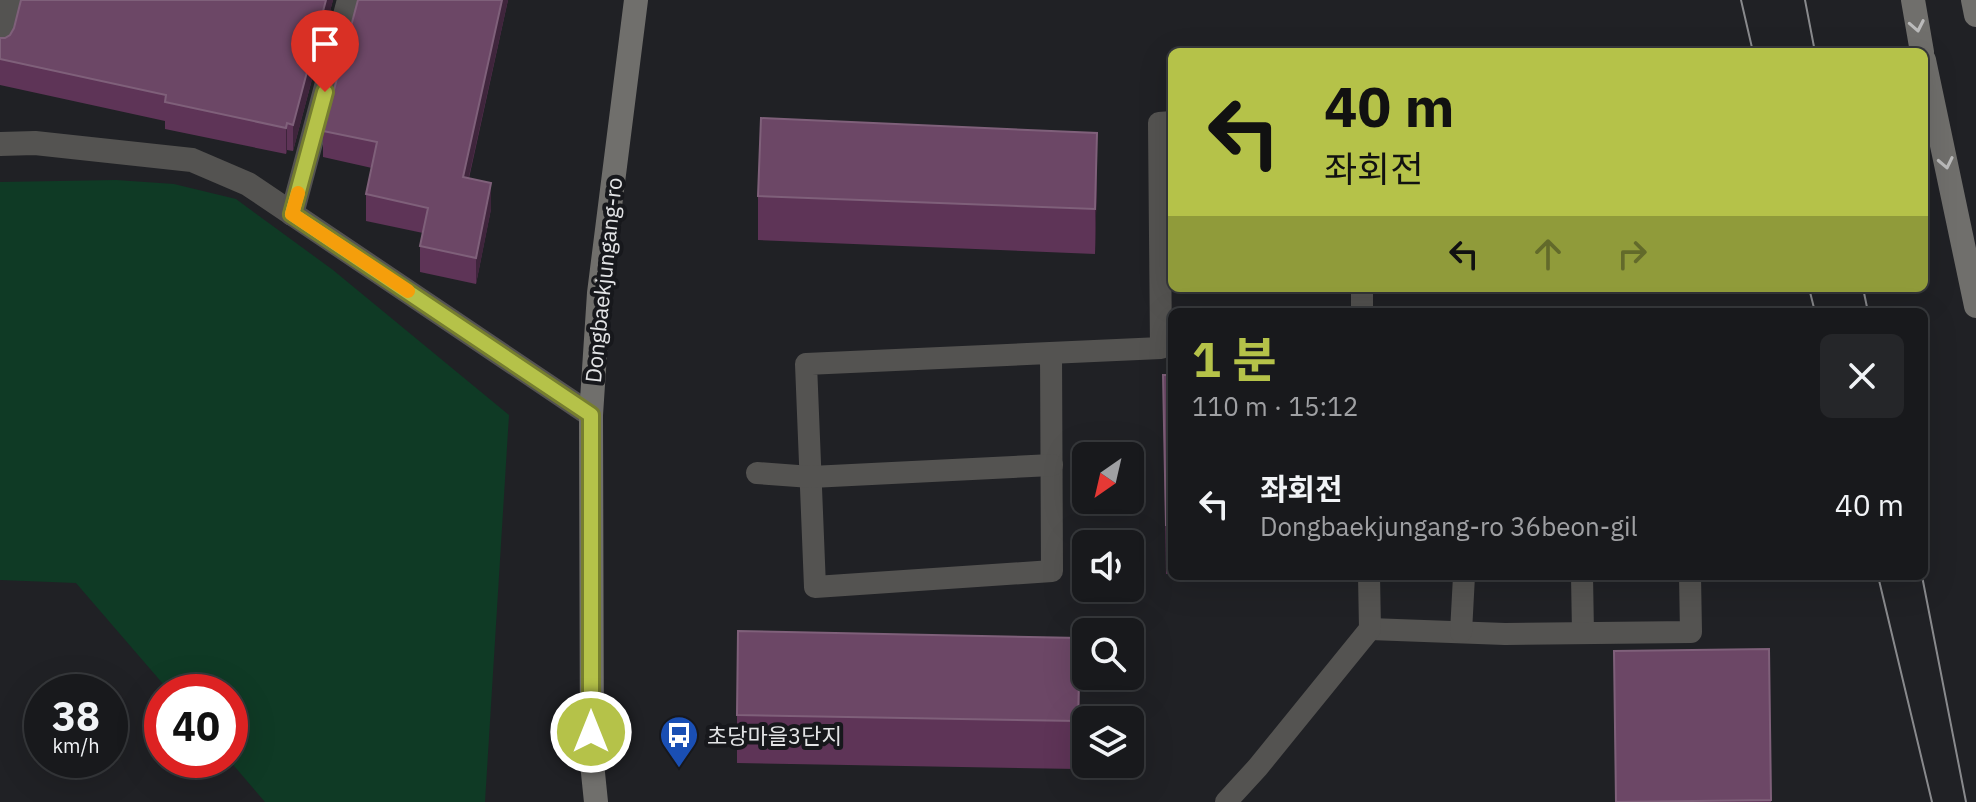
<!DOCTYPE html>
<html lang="ko">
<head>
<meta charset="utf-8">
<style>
  :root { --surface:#18191c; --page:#252629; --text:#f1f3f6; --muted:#9fa0a3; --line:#36383b; --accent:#b5c249 }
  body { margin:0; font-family:"IBM Plex Sans","Noto Sans KR",sans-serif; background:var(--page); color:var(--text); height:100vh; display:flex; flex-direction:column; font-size:30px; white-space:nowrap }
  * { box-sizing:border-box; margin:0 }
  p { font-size:26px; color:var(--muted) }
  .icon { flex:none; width:44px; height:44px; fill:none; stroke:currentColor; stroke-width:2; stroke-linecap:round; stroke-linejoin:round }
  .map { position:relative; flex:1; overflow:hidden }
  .panel { position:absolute; left:1168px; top:308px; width:760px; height:272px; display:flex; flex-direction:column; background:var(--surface); border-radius:12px; box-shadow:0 8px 32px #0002,0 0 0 2px var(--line) }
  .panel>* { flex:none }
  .top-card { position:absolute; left:1168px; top:48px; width:760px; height:244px; border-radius:12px; box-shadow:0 8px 32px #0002,0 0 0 2px var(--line); background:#b5c249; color:#111; overflow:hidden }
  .needle { width:52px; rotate:214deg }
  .tools { position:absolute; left:1072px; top:442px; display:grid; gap:16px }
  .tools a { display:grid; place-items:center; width:72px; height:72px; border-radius:12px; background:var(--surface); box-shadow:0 8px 32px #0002,0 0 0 2px var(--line); font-size:40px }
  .speed { position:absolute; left:24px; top:674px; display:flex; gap:16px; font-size:40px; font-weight:700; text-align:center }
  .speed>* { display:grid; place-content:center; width:104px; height:104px; border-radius:50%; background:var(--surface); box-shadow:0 8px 32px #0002,0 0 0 2px var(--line); line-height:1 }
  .speed small { font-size:20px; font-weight:400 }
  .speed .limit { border:12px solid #d22; background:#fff; color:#111 }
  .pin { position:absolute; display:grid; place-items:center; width:68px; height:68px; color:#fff; margin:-82px -34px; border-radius:50% 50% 50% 0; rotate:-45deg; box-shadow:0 0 8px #0007 }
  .pin .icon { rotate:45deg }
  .me { position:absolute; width:88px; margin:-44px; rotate:0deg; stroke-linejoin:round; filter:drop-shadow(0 0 6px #0008) }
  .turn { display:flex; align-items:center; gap:28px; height:168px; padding:0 24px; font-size:36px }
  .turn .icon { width:104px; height:104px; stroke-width:2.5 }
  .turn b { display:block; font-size:56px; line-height:68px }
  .lanes { display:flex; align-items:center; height:76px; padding:0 24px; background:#0003; justify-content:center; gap:40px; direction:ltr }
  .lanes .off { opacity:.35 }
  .round { display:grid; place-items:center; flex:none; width:84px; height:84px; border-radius:12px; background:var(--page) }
  .summary { display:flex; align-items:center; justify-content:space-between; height:136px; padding:0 24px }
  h1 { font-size:48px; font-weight:700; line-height:60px; color:var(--accent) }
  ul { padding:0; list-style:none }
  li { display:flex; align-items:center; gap:24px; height:120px; padding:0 24px }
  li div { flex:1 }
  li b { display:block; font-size:30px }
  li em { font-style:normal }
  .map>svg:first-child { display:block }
  .green { fill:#0f3a25 }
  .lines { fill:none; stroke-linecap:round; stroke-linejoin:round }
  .lane { stroke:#545351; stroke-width:22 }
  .street { stroke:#545351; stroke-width:24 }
  .secondary { stroke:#706f6c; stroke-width:24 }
  .tram { stroke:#898a8d; stroke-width:2 }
  .wall { fill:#5e3457 }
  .shaded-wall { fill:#3f253c }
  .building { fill:#6c4766; stroke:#7f607a; stroke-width:2 }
  .oneway { stroke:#bbb }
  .route-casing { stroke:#767e2f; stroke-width:20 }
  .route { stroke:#b5c249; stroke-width:14 }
  .slow { stroke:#f59e0b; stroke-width:14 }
  .labels { text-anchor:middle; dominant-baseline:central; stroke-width:8; stroke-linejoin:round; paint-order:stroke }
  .street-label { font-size:22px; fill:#e3e4e6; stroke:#17181c }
  .poi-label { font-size:22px; fill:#e3e4e6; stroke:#17181c; text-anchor:start }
</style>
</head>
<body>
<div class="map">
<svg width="1976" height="802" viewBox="0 0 1976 802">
  <rect width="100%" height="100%" fill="#202125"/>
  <polygon class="green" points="116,180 174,184 236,199 333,270 509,415 485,802 265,802 229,760 230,692 170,692 76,583 0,580 0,182"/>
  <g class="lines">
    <g class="lane">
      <polyline points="1362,288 1362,312"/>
      <polyline points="1051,353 1052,571 815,587 806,364 1161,348 1159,123 1172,122"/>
      <polyline points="757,473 811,477 1052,465"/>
      <polyline points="1582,576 1583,633"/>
      <polyline points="1370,629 1505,634 1691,632 1690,576"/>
      <polyline points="1461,632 1464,576"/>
      <polyline points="1226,802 1258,767 1370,629 1369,576"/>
    </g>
    <g class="street">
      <polyline points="0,50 12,0"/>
      <polyline points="0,144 35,143 192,160 248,184 591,415"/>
      <polyline points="292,214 349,0"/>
    </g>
    <g class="secondary">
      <polyline points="1913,0 1922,52"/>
      <polyline points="1973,0 1976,15"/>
      <polyline points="1924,60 1976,306"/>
      <polyline points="596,802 592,763 591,415 599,293 636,0"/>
    </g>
    <g class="tram">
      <polyline points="1741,0 1753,52"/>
      <polyline points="1805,0 1815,52"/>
      <polyline points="1809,288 1815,312"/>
      <polyline points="1863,288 1868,312"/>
      <polyline points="1878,576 1932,802"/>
      <polyline points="1922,576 1966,802"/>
    </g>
  </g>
  <g class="wall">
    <polygon points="21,0 333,0 293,151 287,150 286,154 165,129 165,121 0,85 0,38 5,38 10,35 14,28"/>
    <polygon points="358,0 508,0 469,178 491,209 476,284 420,272 420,246 423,233 366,221 366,194 372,168 323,157 323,131"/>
    <polygon points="1097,177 1095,254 758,240 758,196"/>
    <polygon points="1163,375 1172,375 1172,573 1166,574"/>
    <polygon points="1769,649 1771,802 1616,802 1614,651"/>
    <polygon points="1080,686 1078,769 737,763 737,715"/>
  </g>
  <g class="shaded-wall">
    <polygon points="326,0 333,0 293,151 293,125"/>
    <polygon points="502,0 508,0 463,203 463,177"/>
    <polygon points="287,123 287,150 286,154 286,128"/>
    <polygon points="1097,133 1097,177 1095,254 1095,209"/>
    <polygon points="491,183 491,209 476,284 476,258"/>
    <polygon points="1080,638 1080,686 1078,769 1078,721"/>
  </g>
  <g class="building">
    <polygon points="21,0 326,0 293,125 287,123 286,128 165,102 166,95 0,59 0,38 5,38 10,35 14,28"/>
    <polygon points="358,0 502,0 463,177 491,183 476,258 420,246 428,208 366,194 377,142 323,131"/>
    <polygon points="761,118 1097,133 1095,209 758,196"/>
    <polygon points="1163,375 1172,375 1172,525 1166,525"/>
    <polygon points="738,631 1080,638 1078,721 737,715"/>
    <polygon points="1769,649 1771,800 1616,802 1614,651"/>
  </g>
  <defs><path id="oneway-chevron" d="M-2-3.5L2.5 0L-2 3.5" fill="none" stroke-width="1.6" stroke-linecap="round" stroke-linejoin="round" transform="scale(2)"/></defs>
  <g class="oneway">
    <use href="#oneway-chevron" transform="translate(1917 26) rotate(79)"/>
    <use href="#oneway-chevron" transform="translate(1946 163) rotate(78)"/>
  </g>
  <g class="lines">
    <g class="route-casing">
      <polyline id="route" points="325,92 292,214 591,415 591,732"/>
    </g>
    <use href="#route" class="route"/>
    <polyline class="slow" points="298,193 292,214 408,291"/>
  </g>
  <defs>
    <g id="bus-pin" transform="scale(2)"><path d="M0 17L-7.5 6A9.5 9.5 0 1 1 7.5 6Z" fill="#1a4fb4" stroke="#17181c"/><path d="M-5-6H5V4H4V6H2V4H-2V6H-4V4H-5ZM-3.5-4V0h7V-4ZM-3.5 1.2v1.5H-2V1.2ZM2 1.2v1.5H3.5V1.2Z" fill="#fff"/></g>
  </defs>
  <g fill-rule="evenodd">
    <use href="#bus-pin" x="679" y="735"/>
  </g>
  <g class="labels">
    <g class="street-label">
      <text transform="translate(603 280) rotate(-84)">Dongbaekjungang-ro</text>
    </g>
    <g class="poi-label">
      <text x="707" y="735">초당마을3단지</text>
    </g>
  </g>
</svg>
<div class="tools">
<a><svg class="needle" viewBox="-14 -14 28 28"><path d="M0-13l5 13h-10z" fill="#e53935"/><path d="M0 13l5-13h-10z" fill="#9fa0a3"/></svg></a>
<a><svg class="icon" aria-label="sound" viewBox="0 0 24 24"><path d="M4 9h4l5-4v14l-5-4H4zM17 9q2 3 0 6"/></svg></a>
<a><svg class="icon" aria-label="search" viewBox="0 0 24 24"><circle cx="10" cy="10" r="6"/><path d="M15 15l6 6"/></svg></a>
<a><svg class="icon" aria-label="layers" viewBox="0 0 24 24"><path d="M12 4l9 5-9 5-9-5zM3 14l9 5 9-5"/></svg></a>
</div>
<div class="speed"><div>38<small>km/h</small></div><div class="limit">40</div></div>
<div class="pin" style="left:325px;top:92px;background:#d93025"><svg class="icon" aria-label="arrive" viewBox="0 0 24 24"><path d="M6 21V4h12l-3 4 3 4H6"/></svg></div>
<svg class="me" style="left:591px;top:732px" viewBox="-20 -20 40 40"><circle r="17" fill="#b5c249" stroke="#fff" stroke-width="3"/><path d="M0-11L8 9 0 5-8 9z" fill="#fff"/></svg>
<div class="top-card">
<div class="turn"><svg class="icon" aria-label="left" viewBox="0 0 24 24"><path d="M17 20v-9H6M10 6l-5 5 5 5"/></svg><div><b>40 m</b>좌회전</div></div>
<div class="lanes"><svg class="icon" aria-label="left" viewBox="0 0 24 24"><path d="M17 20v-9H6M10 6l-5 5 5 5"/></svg><svg class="icon off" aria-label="ahead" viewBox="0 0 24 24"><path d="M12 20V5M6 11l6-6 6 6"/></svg><svg class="icon off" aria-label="right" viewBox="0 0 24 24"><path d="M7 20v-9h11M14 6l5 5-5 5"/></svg></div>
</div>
<section class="panel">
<div class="summary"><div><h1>1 분</h1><p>110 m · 15:12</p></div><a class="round"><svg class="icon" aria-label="close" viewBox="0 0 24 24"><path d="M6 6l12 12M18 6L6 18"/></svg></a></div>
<ul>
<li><svg class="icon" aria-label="left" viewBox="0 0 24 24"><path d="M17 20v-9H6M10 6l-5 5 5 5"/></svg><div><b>좌회전</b><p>Dongbaekjungang-ro 36beon-gil</p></div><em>40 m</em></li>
</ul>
</section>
</div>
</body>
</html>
